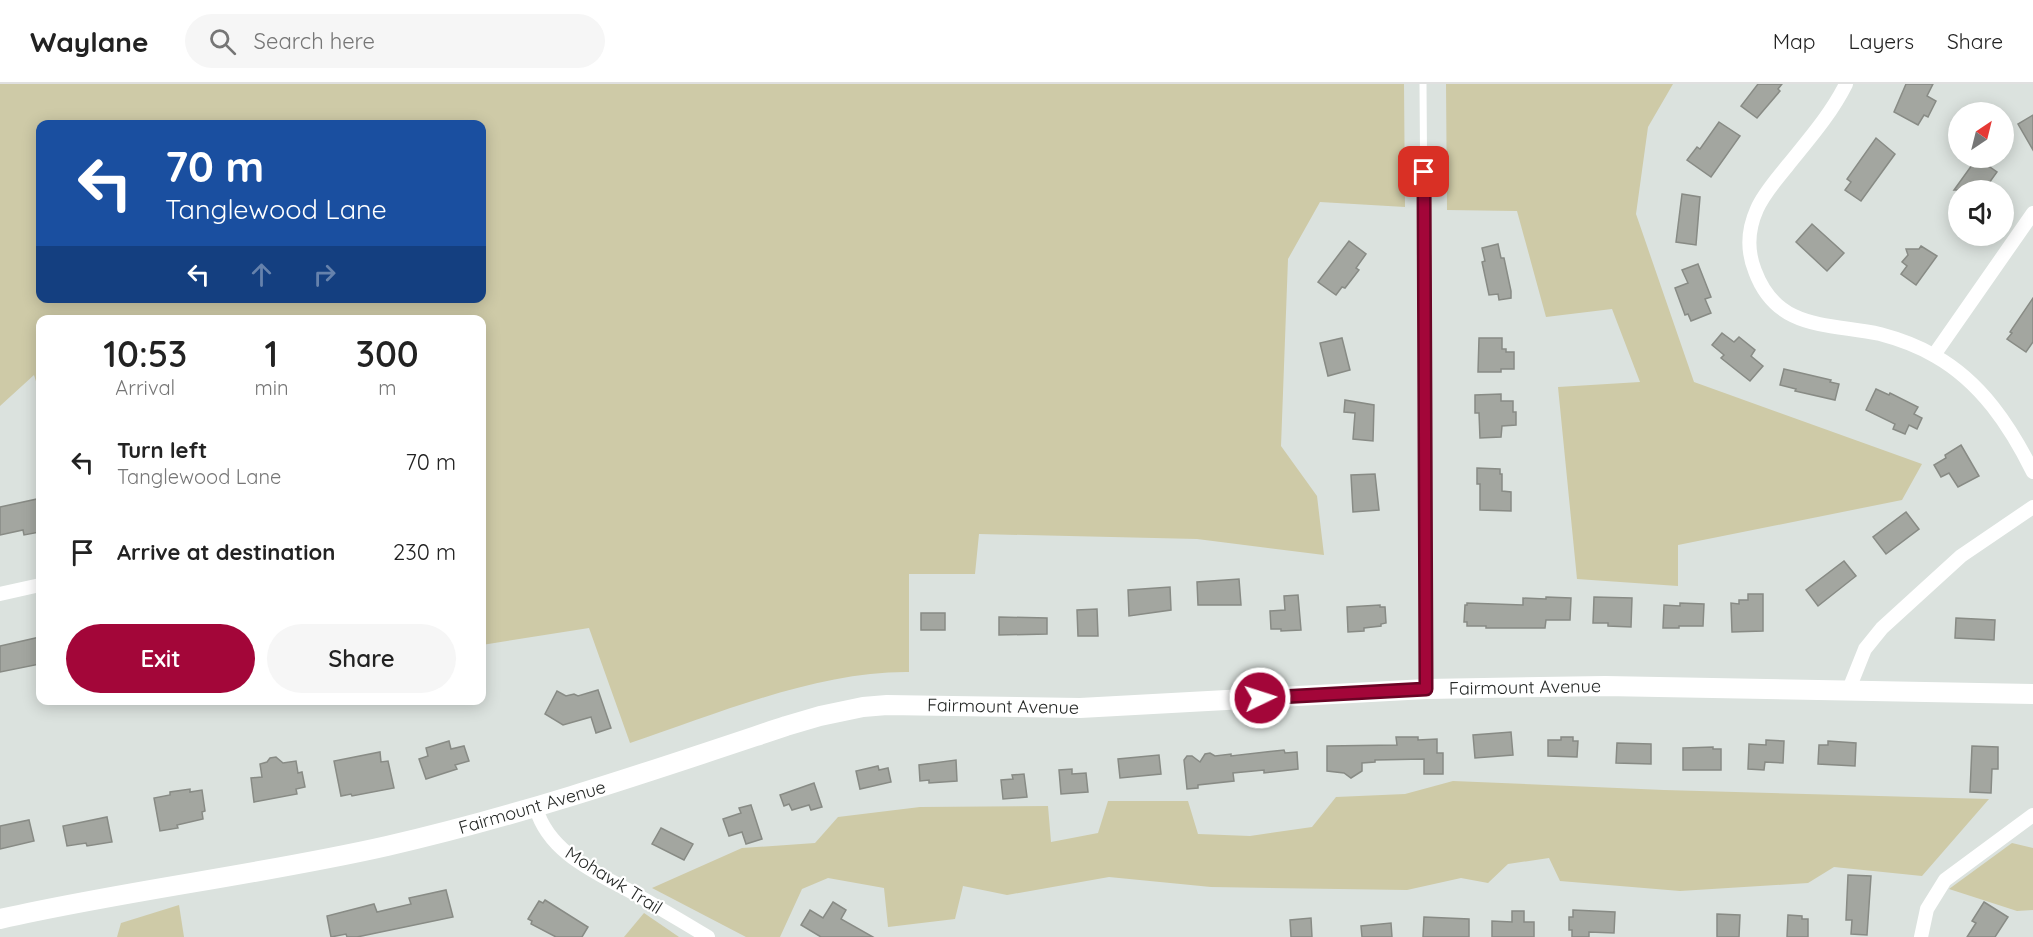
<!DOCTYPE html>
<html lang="en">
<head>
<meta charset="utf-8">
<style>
  :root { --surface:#fff; --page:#f6f6f6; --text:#222; --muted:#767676; --line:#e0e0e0; --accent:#a30639 }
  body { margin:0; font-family:Quicksand,sans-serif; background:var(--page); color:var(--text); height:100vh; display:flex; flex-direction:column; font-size:22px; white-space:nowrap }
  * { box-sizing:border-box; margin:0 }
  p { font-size:20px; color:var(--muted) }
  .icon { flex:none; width:33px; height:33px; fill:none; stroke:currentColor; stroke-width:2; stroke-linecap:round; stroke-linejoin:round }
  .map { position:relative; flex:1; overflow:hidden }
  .drawer { position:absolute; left:36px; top:231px; width:450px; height:390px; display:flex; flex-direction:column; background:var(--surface); border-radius:12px; box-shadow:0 3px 15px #0003 }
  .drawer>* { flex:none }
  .guide { position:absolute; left:36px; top:36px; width:450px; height:183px; border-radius:12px; box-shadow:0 3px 15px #0003; background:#1a4fa0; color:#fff; overflow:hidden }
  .needle { width:39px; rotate:35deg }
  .buttons { position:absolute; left:1948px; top:18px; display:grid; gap:12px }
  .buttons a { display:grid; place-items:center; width:66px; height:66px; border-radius:50%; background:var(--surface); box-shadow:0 3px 15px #0003; font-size:30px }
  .pin { position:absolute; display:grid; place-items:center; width:51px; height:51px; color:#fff; margin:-26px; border-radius:12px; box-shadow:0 3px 9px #0006 }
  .me { position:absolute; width:66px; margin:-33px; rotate:86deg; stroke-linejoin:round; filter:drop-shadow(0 0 4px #0008) }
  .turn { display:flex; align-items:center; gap:21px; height:126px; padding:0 30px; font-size:27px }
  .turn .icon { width:78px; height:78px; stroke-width:2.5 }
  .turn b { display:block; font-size:42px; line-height:51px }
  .lanes { display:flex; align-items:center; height:57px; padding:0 30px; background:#0003; justify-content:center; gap:30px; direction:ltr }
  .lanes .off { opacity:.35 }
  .eta { display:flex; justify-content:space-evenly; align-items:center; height:102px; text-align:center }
  .eta b { font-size:36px; font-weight:600; line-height:42px }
  .primary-button { display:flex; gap:12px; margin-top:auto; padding:12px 30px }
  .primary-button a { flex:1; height:69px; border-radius:36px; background:var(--accent); color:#fff; font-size:24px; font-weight:600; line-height:69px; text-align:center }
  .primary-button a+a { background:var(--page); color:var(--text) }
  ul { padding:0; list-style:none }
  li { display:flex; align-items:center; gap:18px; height:90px; padding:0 30px }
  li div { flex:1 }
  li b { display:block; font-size:22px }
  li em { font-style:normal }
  header { display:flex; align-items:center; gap:36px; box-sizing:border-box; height:84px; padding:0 30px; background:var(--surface); border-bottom:2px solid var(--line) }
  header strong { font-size:28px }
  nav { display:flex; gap:33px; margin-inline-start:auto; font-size:21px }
  .search { width:420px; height:54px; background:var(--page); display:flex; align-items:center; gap:15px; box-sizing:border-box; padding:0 21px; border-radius:33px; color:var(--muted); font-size:22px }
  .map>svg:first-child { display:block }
  .green { fill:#cecaa7; fill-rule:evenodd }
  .building { fill:#a3a6a0; stroke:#888b85; stroke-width:1.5 }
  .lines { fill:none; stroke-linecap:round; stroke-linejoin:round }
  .lane { stroke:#fff; stroke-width:7 }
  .street { stroke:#fff; stroke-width:14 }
  .secondary { stroke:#fff; stroke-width:20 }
  .route-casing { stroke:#6a0425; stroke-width:15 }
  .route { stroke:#a30639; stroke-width:10 }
  .labels { text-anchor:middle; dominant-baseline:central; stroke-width:4.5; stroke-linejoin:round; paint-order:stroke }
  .street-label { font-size:18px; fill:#262927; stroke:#fff }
</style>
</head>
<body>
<header>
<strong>Waylane</strong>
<div class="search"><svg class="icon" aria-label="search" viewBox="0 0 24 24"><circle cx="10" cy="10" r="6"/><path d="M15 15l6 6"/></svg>Search here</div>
<nav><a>Map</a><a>Layers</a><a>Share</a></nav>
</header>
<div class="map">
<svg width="2033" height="853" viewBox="0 0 2033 853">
  <rect width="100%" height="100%" fill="#dbe2de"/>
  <g class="green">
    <path d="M0 0H1404L1405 123 1320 118 1288 175 1281 362 1317 412 1324 471 1197 455 979 450 975 490H909V588C817 587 717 630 630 659L589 544 482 561V236H40V310L34 291 0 322ZM40 40H482V214H40Z"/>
    <polygon points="1446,0 1673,0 1648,43 1636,130 1694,298 1922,380 1902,416 1678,461 1678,502 1577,495 1558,303 1640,298 1612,225 1546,233 1517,127 1447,126"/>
    <polygon points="1453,697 1664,706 1989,715 1922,792 1834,783 1808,799 1680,807 1560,797 1549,774 1508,780 1488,799 1461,794 1407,806 1211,803 1109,793 1007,811 963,802 955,835 888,843 884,804 828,794 802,805 780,853 746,853 652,804 742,764 815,759 838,733 920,723 1048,722 1051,758 1098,749 1108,717 1188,717 1198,750 1250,752 1312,743 1336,713 1405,710"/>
    <polygon points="2012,759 2033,764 2033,826 2017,827 1949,805"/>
    <polygon points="179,821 184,853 117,853 121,839"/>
    <polygon points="644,829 679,853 624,853"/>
  </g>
  <g class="building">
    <polygon points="1758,0 1782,0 1778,5 1780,7 1757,34 1741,22"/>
    <polygon points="1906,0 1933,0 1927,12 1936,17 1928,33 1924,31 1918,41 1894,28"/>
    <polygon points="2033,31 2033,66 2018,40"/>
    <polygon points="1719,38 1740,52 1711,93 1687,76 1697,63 1700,65"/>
    <polygon points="1876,54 1895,70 1861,117 1845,106 1851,98 1847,95"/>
    <polygon points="1977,74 1997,88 1984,106 1954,106"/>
    <polygon points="1682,110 1700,113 1696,161 1676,158"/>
    <polygon points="1812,140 1844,169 1827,187 1796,158"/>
    <polygon points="1349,157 1366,170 1356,184 1359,186 1345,204 1342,203 1336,211 1318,198"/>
    <polygon points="1498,160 1501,174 1504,174 1511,207 1511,214 1499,216 1498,210 1489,211 1482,178 1485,177 1482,164"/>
    <polygon points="1921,162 1937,172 1916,201 1901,190 1907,182 1902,178 1908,171 1906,165 1919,165"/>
    <polygon points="1698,180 1711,213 1705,215 1711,229 1691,237 1688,230 1685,231 1675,204 1688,199 1682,186"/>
    <polygon points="2033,214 2033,258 2026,268 2007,255 2012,249 2010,248"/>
    <polygon points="1722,249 1734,258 1739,253 1755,266 1751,272 1763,282 1750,297 1721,274 1724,271 1712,261"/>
    <polygon points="1342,254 1350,286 1328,292 1320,259"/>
    <polygon points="1479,254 1502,254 1502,265 1506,265 1506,268 1514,268 1514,285 1501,285 1501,288 1478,288"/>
    <polygon points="1784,285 1831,296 1830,298 1839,300 1835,316 1795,307 1796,305 1780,301"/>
    <polygon points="1876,305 1889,311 1890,309 1918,323 1914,330 1922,334 1917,345 1909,341 1905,350 1893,345 1895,340 1866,326"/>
    <polygon points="1501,310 1501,317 1513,317 1513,328 1516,328 1516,341 1502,342 1501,353 1480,354 1479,329 1475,329 1475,311"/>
    <polygon points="1345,316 1374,321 1373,357 1353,355 1355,329 1344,328"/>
    <polygon points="1961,361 1979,392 1958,403 1949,389 1941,393 1934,381 1946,374 1945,371"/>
    <polygon points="1477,384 1500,385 1500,390 1502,390 1502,407 1511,408 1511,427 1480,426 1480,400 1477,400"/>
    <polygon points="1375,390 1379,426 1353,428 1351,391"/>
    <polygon points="37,415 38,423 40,423 40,448 24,451 23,446 0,451 0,423"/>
    <polygon points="1906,428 1919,445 1886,470 1873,453"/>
    <polygon points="1844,477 1856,492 1818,522 1806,506"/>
    <polygon points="1239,495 1241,521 1198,521 1197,498"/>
    <polygon points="1170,503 1171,526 1129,532 1128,506"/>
    <polygon points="1748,510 1763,510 1763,547 1732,548 1731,519 1739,520 1739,516 1748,516"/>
    <polygon points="1298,511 1301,546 1281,547 1281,545 1271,545 1270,527 1285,526 1284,512"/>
    <polygon points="1546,513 1571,514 1570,536 1546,536 1545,544 1486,544 1486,542 1467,542 1467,538 1464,538 1465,521 1467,521 1467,519 1523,521 1523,514 1546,515"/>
    <polygon points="1594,513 1632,514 1631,543 1608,542 1608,539 1593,539"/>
    <polygon points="1680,519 1704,520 1703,542 1679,542 1679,544 1663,544 1664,521 1680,522"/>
    <polygon points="1380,521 1380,523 1385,523 1386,539 1381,540 1381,542 1364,544 1364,547 1348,548 1347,523"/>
    <polygon points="1097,525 1098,552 1078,552 1077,526"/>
    <rect x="921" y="529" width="24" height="17"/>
    <polygon points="999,533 1047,534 1047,550 999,551"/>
    <polygon points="1956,534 1995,536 1994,556 1955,554"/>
    <polygon points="40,553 40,580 0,588 0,562"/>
    <polygon points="598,606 611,644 596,649 591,633 563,641 545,630 557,607 566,612 574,610 578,612"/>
    <polygon points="1511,648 1513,671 1475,674 1473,651"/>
    <polygon points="1396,653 1418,653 1418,656 1437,655 1437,669 1443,669 1443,690 1424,690 1424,675 1375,676 1375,678 1362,679 1362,687 1351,694 1344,689 1327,687 1327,662 1397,661"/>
    <polygon points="1561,653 1573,653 1573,657 1578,657 1577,673 1548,672 1548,656 1561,656"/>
    <polygon points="1766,656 1784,657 1783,679 1765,678 1764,686 1748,685 1749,660 1766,661"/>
    <polygon points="449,657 451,665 464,662 469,677 455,681 457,685 426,695 419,675 428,672 426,664"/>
    <polygon points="1828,657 1856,659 1855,682 1818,680 1819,661 1828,661"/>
    <polygon points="1617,659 1651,660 1651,680 1616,679"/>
    <polygon points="1972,662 1998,663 1998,685 1992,685 1991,709 1970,708"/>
    <polygon points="1713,663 1713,665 1721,665 1721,686 1683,686 1683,664"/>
    <polygon points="1284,666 1285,669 1297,668 1298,685 1264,689 1264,686 1233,689 1234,697 1198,701 1198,704 1187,705 1184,676 1187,672 1192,672 1200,678 1205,670 1210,669 1215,672 1231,670 1231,672"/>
    <polygon points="380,668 381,678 388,677 394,704 352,712 351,710 341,712 334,677"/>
    <polygon points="1159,671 1161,690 1120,694 1118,675"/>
    <polygon points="276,673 283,679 296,677 298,689 302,688 305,703 296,705 297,710 254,718 251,694 262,693 260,680 267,678 270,674"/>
    <polygon points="956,676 957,697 929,699 929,696 920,697 919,681"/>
    <polygon points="878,682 879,686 888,684 891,698 860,705 856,687"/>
    <polygon points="1072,685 1072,690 1086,689 1088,708 1061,710 1059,686"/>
    <polygon points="1024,690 1027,713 1003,715 1001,696 1013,695 1012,691"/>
    <polygon points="814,699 822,723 811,726 809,721 792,726 789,720 784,722 780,711"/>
    <polygon points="190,705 190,708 202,706 205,727 202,728 203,735 177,741 178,744 160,747 154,714 170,711 170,708"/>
    <polygon points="751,721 762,755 746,760 742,748 729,752 723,735 741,729 739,724"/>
    <polygon points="107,733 112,758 87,762 86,759 67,762 63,742"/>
    <polygon points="29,736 34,757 0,765 0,742"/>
    <polygon points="661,744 693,760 684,776 652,760"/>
    <polygon points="1848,791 1871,792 1867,851 1851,850 1852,836 1846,836"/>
    <polygon points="446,806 453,833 357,853 347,853 346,850 331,853 327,832 374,820 377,828 411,820 409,814"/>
    <polygon points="545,816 588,843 582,853 556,853 531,840 532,837 528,835 539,817 543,819"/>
    <polygon points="833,818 846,826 841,835 873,853 821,853 801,841 810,826 823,834"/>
    <polygon points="1984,818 2008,833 1995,853 1967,853 1976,839 1972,837"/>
    <polygon points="1573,826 1615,828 1614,849 1589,848 1589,853 1572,853 1572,846 1569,846 1569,833 1573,833"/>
    <polygon points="1512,827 1524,827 1524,838 1534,838 1534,853 1492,853 1492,837 1512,838"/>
    <polygon points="1717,830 1740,831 1739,853 1717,853"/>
    <polygon points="1788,831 1802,832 1802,835 1808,835 1808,853 1787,853"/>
    <polygon points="1424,833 1469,835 1469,853 1423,853"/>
    <polygon points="1311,834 1312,853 1291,853 1290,836"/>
    <polygon points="1391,839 1392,853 1362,853 1361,842"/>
  </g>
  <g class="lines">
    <polyline class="lane" points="1423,0 1424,141"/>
    <g class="street">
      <path d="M1846 0C1831 30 1809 55 1788 81 1777 95 1764 109 1757 125 1748 145 1747 167 1755 187 1777 247 1829 239 1880 250 1899 255 1918 262 1935 272 1981 298 2010 342 2033 388"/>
      <polyline points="1424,141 1426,605"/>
      <polyline points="1934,271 2033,129"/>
      <polyline points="0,510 40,501"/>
      <polyline points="1849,605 1865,565 1882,544 1961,472 2033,423"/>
      <path d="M536 724C549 770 598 789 637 811 661 825 685 839 708 853"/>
      <polyline points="1921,853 1927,825 1945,796 2033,731"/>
    </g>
    <path class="secondary" d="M0 835C128 806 259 791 387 762 523 731 654 686 786 642L820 632 863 623 887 621 1080 624 1426 605 1605 602 2033 610"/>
  </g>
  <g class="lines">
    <g class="route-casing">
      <polyline id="route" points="1260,614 1426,605 1424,88"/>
    </g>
    <use href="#route" class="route"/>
  </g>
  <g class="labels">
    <g class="street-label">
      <text transform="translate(1525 603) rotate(-1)">Fairmount Avenue</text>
      <text transform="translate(1003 622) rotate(1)">Fairmount Avenue</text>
      <text transform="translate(532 723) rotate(-16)">Fairmount Avenue</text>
      <text transform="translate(614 796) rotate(32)">Mohawk Trail</text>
    </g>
  </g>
</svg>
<div class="buttons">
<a><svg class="needle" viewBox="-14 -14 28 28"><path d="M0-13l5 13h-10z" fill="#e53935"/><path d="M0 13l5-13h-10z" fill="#767676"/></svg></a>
<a><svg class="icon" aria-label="sound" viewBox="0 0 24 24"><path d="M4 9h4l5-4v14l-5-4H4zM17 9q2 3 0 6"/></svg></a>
</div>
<div class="pin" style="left:1424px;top:88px;background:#d93025"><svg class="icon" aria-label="arrive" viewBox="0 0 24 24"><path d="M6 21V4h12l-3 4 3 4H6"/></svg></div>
<svg class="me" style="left:1260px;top:614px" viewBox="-20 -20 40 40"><circle r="17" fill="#a30639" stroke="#fff" stroke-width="3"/><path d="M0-11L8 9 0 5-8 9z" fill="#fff"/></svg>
<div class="guide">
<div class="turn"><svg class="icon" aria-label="left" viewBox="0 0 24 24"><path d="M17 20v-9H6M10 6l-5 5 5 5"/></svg><div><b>70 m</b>Tanglewood Lane</div></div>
<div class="lanes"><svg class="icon" aria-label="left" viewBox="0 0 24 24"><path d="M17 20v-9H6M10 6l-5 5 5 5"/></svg><svg class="icon off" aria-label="ahead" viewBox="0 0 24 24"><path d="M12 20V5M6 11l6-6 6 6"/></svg><svg class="icon off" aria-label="right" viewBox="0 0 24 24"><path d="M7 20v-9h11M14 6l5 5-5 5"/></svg></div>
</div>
<section class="drawer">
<div class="eta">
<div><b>10:53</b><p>Arrival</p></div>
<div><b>1</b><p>min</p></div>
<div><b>300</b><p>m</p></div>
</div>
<ul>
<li><svg class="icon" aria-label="left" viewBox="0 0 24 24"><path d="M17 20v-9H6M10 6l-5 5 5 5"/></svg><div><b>Turn left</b><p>Tanglewood Lane</p></div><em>70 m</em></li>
<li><svg class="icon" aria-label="arrive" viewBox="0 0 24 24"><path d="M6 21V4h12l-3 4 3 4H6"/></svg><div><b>Arrive at destination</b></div><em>230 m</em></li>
</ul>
<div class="primary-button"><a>Exit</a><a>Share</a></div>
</section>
</div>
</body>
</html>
